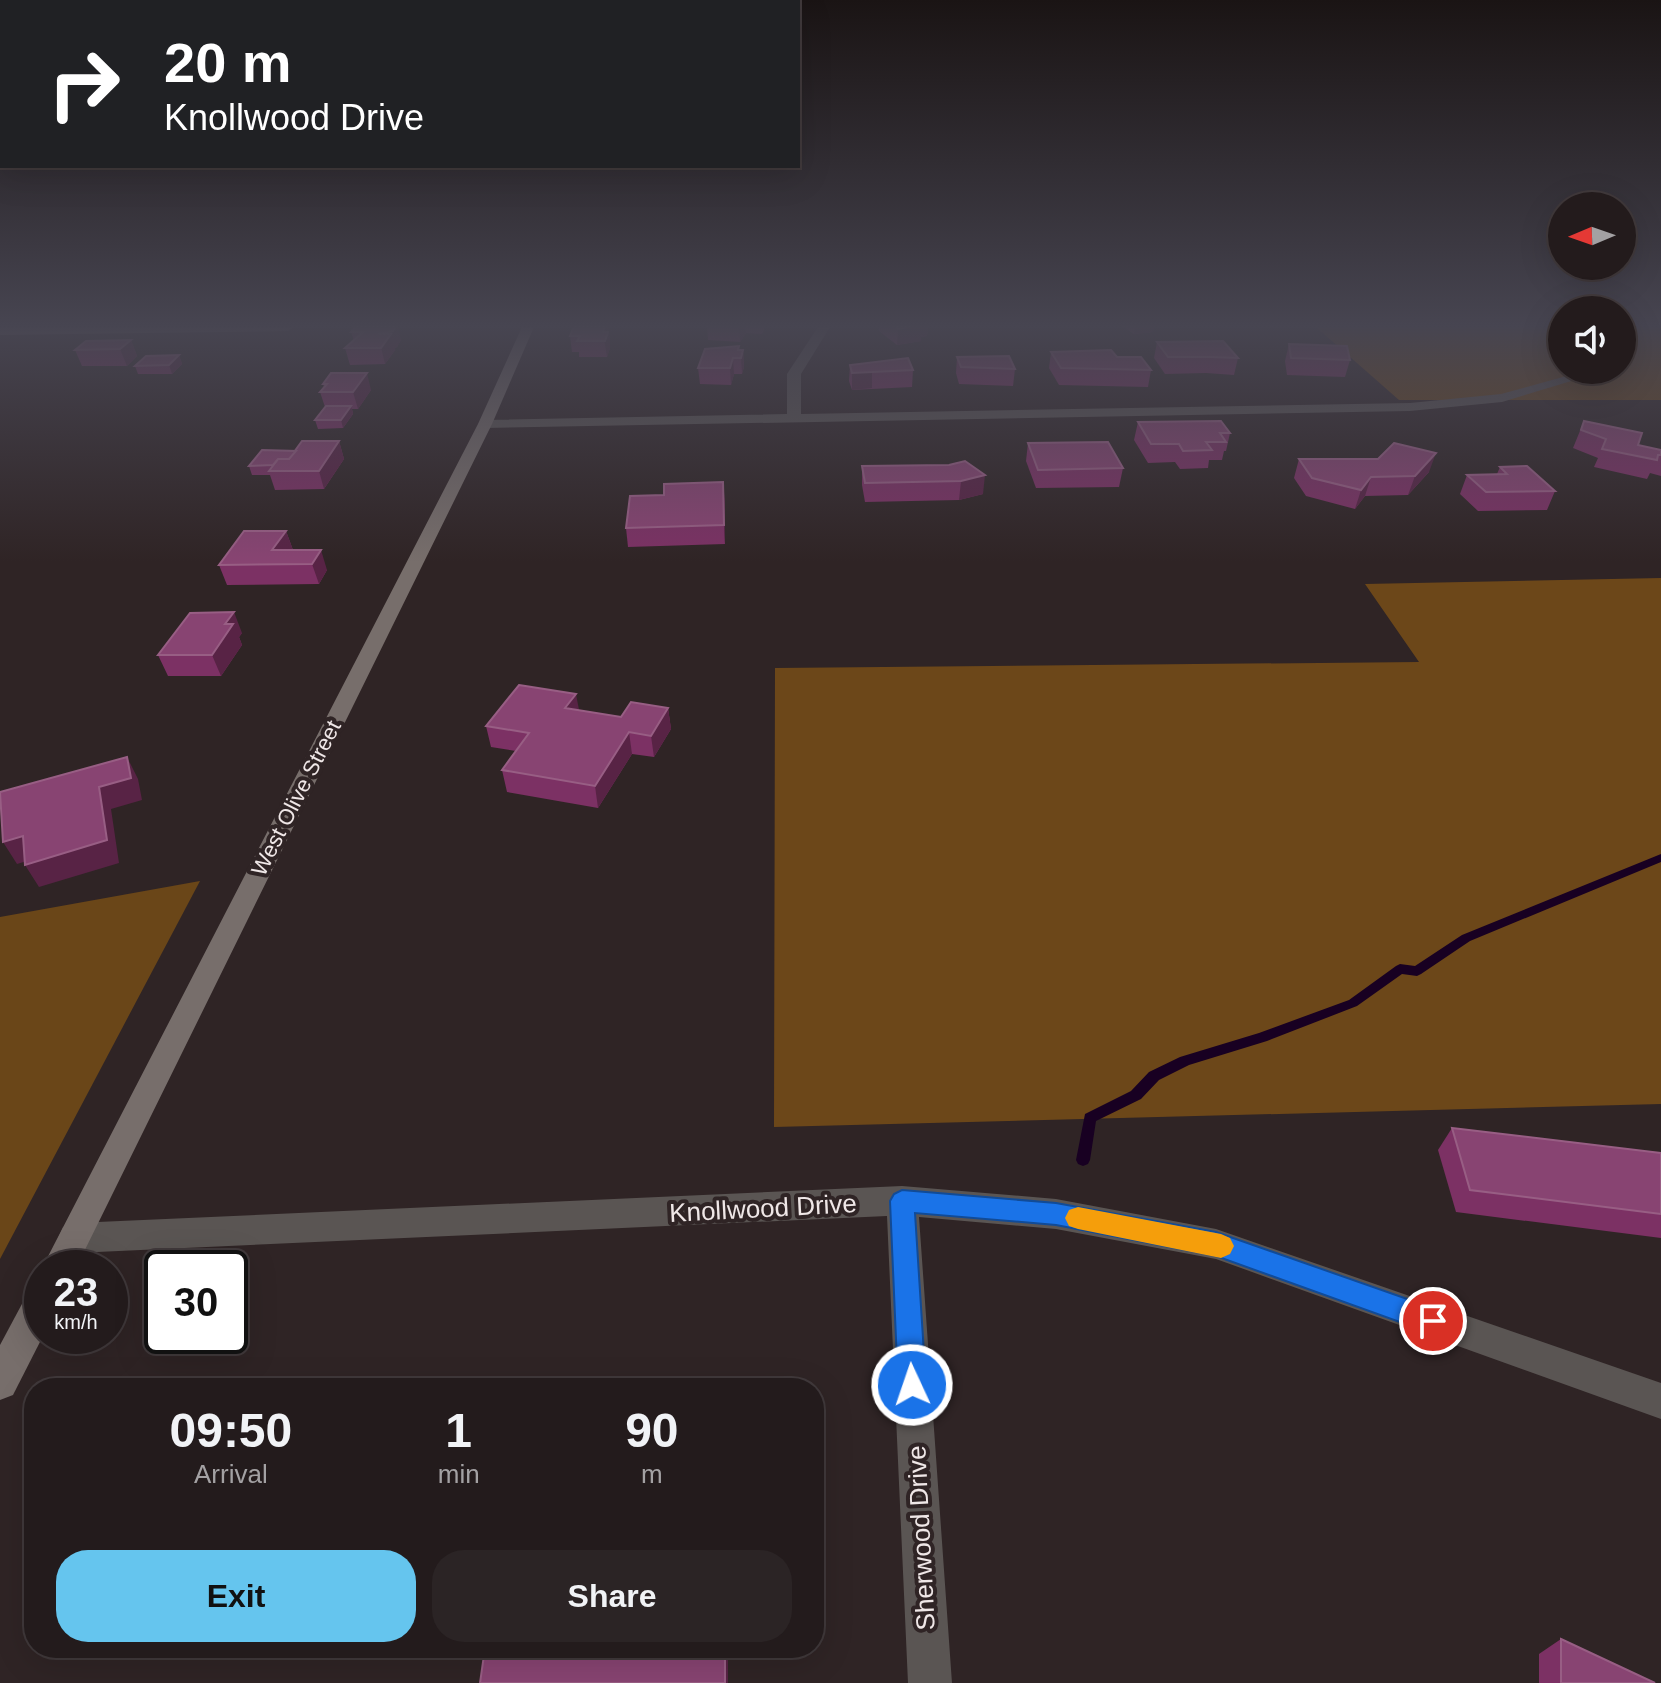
<!DOCTYPE html>
<html lang="en">
<head>
<meta charset="utf-8">
<style>
  :root { --surface:#231b1c; --page:#2b2425; --text:#f1f3f6; --muted:#a3a1a3; --line:#40393b; --accent:#65c5ee }
  body { margin:0; font-family:Helvetica,sans-serif; background:var(--page); color:var(--text); height:100vh; display:flex; flex-direction:column; font-size:30px; white-space:nowrap }
  * { box-sizing:border-box; margin:0 }
  p { font-size:26px; color:var(--muted) }
  .icon { flex:none; width:44px; height:44px; fill:none; stroke:currentColor; stroke-width:2; stroke-linecap:round; stroke-linejoin:round }
  .map { position:relative; flex:1; overflow:hidden }
  .sheet { position:absolute; left:24px; top:1378px; width:800px; height:280px; display:flex; flex-direction:column; background:var(--surface); border-radius:32px; box-shadow:0 8px 32px #0002,0 0 0 2px var(--line) }
  .sheet>* { flex:none }
  .banner { position:absolute; left:0px; top:0px; width:800px; height:168px; box-shadow:0 8px 32px #0002,0 0 0 2px var(--line); background:#202124; color:#fff; overflow:hidden }
  .needle { width:52px; rotate:268deg }
  .fabs { position:absolute; left:1548px; top:192px; display:grid; gap:16px }
  .fabs a { display:grid; place-items:center; width:88px; height:88px; border-radius:50%; background:var(--surface); box-shadow:0 8px 32px #0002,0 0 0 2px var(--line); font-size:40px }
  .speed { position:absolute; left:24px; top:1250px; display:flex; gap:16px; font-size:40px; font-weight:700; text-align:center }
  .speed>* { display:grid; place-content:center; width:104px; height:104px; border-radius:50%; background:var(--surface); box-shadow:0 8px 32px #0002,0 0 0 2px var(--line); line-height:1 }
  .speed small { font-size:20px; font-weight:400 }
  .speed .limit { border:4px solid #111; border-radius:12px; background:#fff; color:#111 }
  .pin { position:absolute; display:grid; place-items:center; width:68px; height:68px; color:#fff; margin:-34px; border:4px solid #fff; border-radius:50%; box-shadow:0 2px 8px #0007 }
  .me { position:absolute; width:88px; margin:-44px; rotate:357deg; stroke-linejoin:round; filter:drop-shadow(0 0 6px #0008) }
  .turn { display:flex; align-items:center; gap:28px; height:168px; padding:0 32px; font-size:36px }
  .turn .icon { width:104px; height:104px; stroke-width:2.5 }
  .turn b { display:block; font-size:56px; line-height:68px }
  .eta { display:flex; justify-content:space-evenly; align-items:center; height:136px; text-align:center }
  .eta b { font-size:48px; font-weight:800; line-height:56px }
  .action { display:flex; gap:16px; margin-top:auto; padding:16px 32px }
  .action a { flex:1; height:92px; border-radius:32px; background:var(--accent); color:#111; font-size:32px; font-weight:800; line-height:92px; text-align:center }
  .action a+a { background:var(--page); color:var(--text) }
  .map>svg:first-child { display:block }
  .green { fill:#6c4719 }
  .forest { fill:#6a4618 }
  .lines { fill:none; stroke-linecap:round; stroke-linejoin:round }
  .stream { fill:#180022; fill-rule:evenodd }
  .street { fill:#5a5553; fill-rule:evenodd }
  .secondary { fill:#776e6b; fill-rule:evenodd }
  .wall { fill:#7c3164 }
  .shaded-wall { fill:#582345 }
  .building { fill:#884472; stroke:#985e84; stroke-width:2 }
  .route { fill:#1a73e8; stroke:#114b97; stroke-width:2 }
  .slow { fill:#f59e0b }
  .labels { text-anchor:middle; dominant-baseline:central; stroke-width:8; stroke-linejoin:round; paint-order:stroke }
  .street-label { font-size:22px; fill:#efe7e7; stroke:#2f2425 }
  .near-street-label { font-size:26px; fill:#efe7e7; stroke:#2f2425 }
</style>
</head>
<body>
<div class="map">
<svg width="1661" height="1683" viewBox="0 0 1661 1683">
  <rect width="100%" height="100%" fill="#2f2425"/>
  <g class="green">
    <polygon points="1316,327 1562,327 1562,370 1622,370 1622,327 1661,327 1661,400 1399,400"/>
    <polygon points="1661,578 1661,1104 774,1127 775,668 1419,662 1365,584"/>
  </g>
  <polygon class="forest" points="200,881 0,1259 0,917"/>
  <g class="lines">
    <polygon class="stream" points="1661,854 1661,862 1470,941 1421,974 1417,976 1402,974 1357,1006 1267,1041 1189,1065 1159,1080 1141,1099 1096,1121 1090,1160 1088,1164 1083,1166 1078,1164 1076,1160 1085,1114 1131,1091 1149,1072 1180,1057 1259,1033 1349,1000 1396,966 1400,964 1415,966 1462,935"/>
    <g class="street">
      <polygon points="818,327 830,327 801,374 801,414 1410,403 1501,394 1581,372 1588,376 1502,402 1410,411 485,428 478,424 485,420 787,414 787,374"/>
      <polygon points="902,1186 1056,1199 1216,1229 1661,1383 1661,1419 1216,1259 1056,1229 919,1217 952,1683 908,1683 887,1216 75,1253 63,1249 58,1238 63,1227 75,1223"/>
    </g>
    <g class="secondary">
      <polygon points="0,327 294,327 288,331 0,335"/>
      <polygon points="522,327 534,327 492,424 76,1268 42,1268 478,424"/>
      <polygon points="42,1284 43,1336 13,1395 0,1400 0,1345 30,1289"/>
    </g>
  </g>
  <g class="wall">
    <polygon points="356,326 401,340 397,347 395,348 395,350 385,364 350,365 345,348 354,341 351,332"/>
    <polygon points="707,326 764,326 764,330 762,334 746,333 740,342 708,340"/>
    <polygon points="879,326 928,326 927,336 921,337 921,341 897,345 879,331"/>
    <polygon points="1122,326 1154,326 1153,332 1134,334"/>
    <polygon points="570,336 610,336 610,348 607,357 579,357 579,352 572,352"/>
    <polygon points="131,340 137,356 127,366 82,366 75,350"/>
    <polygon points="1157,342 1238,358 1234,375 1206,373 1165,374 1154,358"/>
    <polygon points="1289,344 1350,360 1345,377 1287,375 1285,361"/>
    <polygon points="739,346 739,350 743,350 744,367 742,374 734,374 731,385 700,384 698,368"/>
    <polygon points="1051,352 1117,357 1151,370 1148,387 1059,385 1049,368"/>
    <polygon points="179,355 182,364 172,374 138,374 135,366"/>
    <polygon points="957,357 1015,369 1013,386 959,384 956,373"/>
    <polygon points="850,365 913,370 912,387 852,390 849,381"/>
    <polygon points="323,384 371,390 358,409 352,409 353,414 343,428 318,429 315,420 325,407 320,392 324,387"/>
    <polygon points="1584,421 1638,445 1661,450 1661,476 1650,473 1647,479 1594,467 1598,458 1573,448"/>
    <polygon points="1138,422 1230,433 1226,451 1224,451 1222,460 1209,460 1208,468 1180,469 1175,462 1148,463 1134,440"/>
    <polygon points="339,441 344,459 324,489 275,490 270,475 252,475 249,466 296,451"/>
    <polygon points="1028,443 1123,468 1119,487 1036,488 1026,461"/>
    <polygon points="1299,459 1429,472 1408,495 1365,496 1355,509 1306,496 1294,478"/>
    <polygon points="949,465 983,494 959,500 865,502 862,485 862,466"/>
    <polygon points="1500,467 1555,491 1547,510 1478,511 1460,494 1467,475 1497,474"/>
    <polygon points="723,482 725,544 628,547 626,528 664,495"/>
    <polygon points="286,531 293,550 327,570 319,584 227,585 219,565"/>
    <polygon points="242,633 239,637 242,645 221,676 168,676 158,655"/>
    <polygon points="668,708 671,729 654,757 632,754 598,808 507,792 502,770 516,751 491,747 486,726 579,711 621,717"/>
    <polygon points="1452,1128 1661,1153 1661,1238 1456,1212 1438,1150"/>
    <polygon points="1561,1639 1655,1683 1539,1683 1539,1654"/>
  </g>
  <g class="shaded-wall">
    <polygon points="396,326 398,326 401,340 397,347 395,348 395,350 385,364 378,334"/>
    <polygon points="605,326 608,326 610,336 610,348 607,357 603,332"/>
    <polygon points="739,326 745,326 746,333 740,342"/>
    <polygon points="913,326 928,326 927,336 921,337 921,341 897,345 898,329"/>
    <polygon points="1135,326 1154,326 1153,332 1134,334"/>
    <polygon points="131,340 137,356 127,366 120,349"/>
    <polygon points="743,350 744,367 742,374 741,358"/>
    <polygon points="179,355 182,364 172,374 169,365"/>
    <polygon points="733,358 734,374 731,385 730,368"/>
    <polygon points="872,372 872,388 852,390 852,373"/>
    <polygon points="367,373 371,390 358,409 353,392"/>
    <polygon points="351,406 353,414 343,428 341,420"/>
    <polygon points="339,441 344,459 324,489 319,471"/>
    <polygon points="1436,453 1429,472 1408,495 1415,476"/>
    <polygon points="985,475 983,494 959,500 961,481"/>
    <polygon points="1371,477 1365,496 1355,509 1361,490"/>
    <polygon points="723,482 725,501 725,544 724,525"/>
    <polygon points="286,531 293,550 272,550"/>
    <polygon points="321,550 327,570 319,584 312,564"/>
    <polygon points="234,612 242,633 239,637 242,645 221,676 212,655 225,624"/>
    <polygon points="576,694 580,715 565,708"/>
    <polygon points="668,708 671,729 654,757 651,736"/>
    <polygon points="629,732 632,754 598,808 595,786"/>
    <polygon points="127,757 138,779 142,800 111,809 119,863 39,887 25,865"/>
    <polygon points="23,836 37,858 17,864 3,842"/>
    <polygon points="725,1648 726,1648 728,1658 728,1683 725,1683"/>
  </g>
  <g class="building">
    <polygon points="356,326 396,326 393,331 378,334 391,334 381,348 345,348 363,332 351,332"/>
    <polygon points="574,326 605,326 603,332 608,332 605,341 577,341 580,336 570,336"/>
    <polygon points="895,326 913,326 898,329"/>
    <polygon points="131,340 120,349 75,350 86,341"/>
    <polygon points="1223,341 1238,358 1210,357 1168,357 1157,342"/>
    <polygon points="1289,344 1347,346 1350,360 1291,358"/>
    <polygon points="739,346 738,350 743,350 741,358 733,358 730,368 698,368 705,349"/>
    <polygon points="1111,350 1117,357 1141,357 1151,370 1061,368 1051,352"/>
    <polygon points="179,355 169,365 135,366 146,356"/>
    <polygon points="1009,356 1015,369 961,367 957,357"/>
    <polygon points="908,358 913,370 852,373 850,365"/>
    <polygon points="331,373 367,373 353,392 320,392 327,384 323,384"/>
    <polygon points="326,406 351,406 341,420 315,420"/>
    <polygon points="1221,421 1230,433 1220,433 1226,442 1206,442 1212,450 1183,451 1179,444 1151,444 1138,422"/>
    <polygon points="1584,421 1642,433 1638,445 1661,450 1661,455 1658,455 1657,460 1602,449 1606,439 1581,430"/>
    <polygon points="302,441 339,441 319,471 269,471 278,459 289,459"/>
    <polygon points="1108,442 1123,468 1038,470 1028,443"/>
    <polygon points="1394,443 1436,453 1415,476 1371,477 1361,490 1312,478 1299,459 1378,459"/>
    <polygon points="262,450 296,451 289,459 278,459 273,465 249,466"/>
    <polygon points="965,461 985,475 961,481 865,483 862,466 949,465"/>
    <polygon points="1527,466 1555,491 1486,492 1467,475 1507,474 1500,467"/>
    <polygon points="723,482 724,525 626,528 630,496 664,495 664,484"/>
    <polygon points="244,531 286,531 272,550 321,550 312,564 219,565"/>
    <polygon points="234,612 225,624 233,624 212,655 158,655 190,613"/>
    <polygon points="519,685 576,694 565,708 621,717 631,702 668,708 651,736 629,732 595,786 502,770 529,733 486,726"/>
    <polygon points="127,757 131,778 99,787 107,840 25,865 23,836 3,842 0,792"/>
    <polygon points="1452,1128 1661,1153 1661,1214 1470,1190"/>
    <polygon points="1561,1639 1655,1683 1561,1683"/>
    <polygon points="485,1648 725,1648 725,1683 480,1683"/>
  </g>
  <linearGradient id="sky" x2="0" y2="1"><stop stop-color="#1a1414"/><stop offset="0.58" stop-color="#474551"/><stop offset="1" stop-color="#474551" stop-opacity="0"/></linearGradient>
  <rect width="1661" height="562" fill="url(#sky)"/>
  <polygon class="route" points="902,1190 1056,1203 1216,1232 1433,1308 1443,1312 1447,1321 1443,1330 1433,1334 1216,1256 1056,1225 915,1213 926,1385 922,1394 912,1398 902,1394 898,1385 890,1201 894,1194"/>
  <polygon class="slow" points="1078,1207 1221,1234 1230,1238 1234,1246 1230,1254 1221,1258 1078,1229 1069,1226 1065,1218 1069,1210"/>
  <g class="labels">
    <g class="street-label">
      <text transform="translate(296 798) rotate(-63)">West Olive Street</text>
    </g>
    <g class="near-street-label">
      <text transform="translate(763 1208) rotate(-3)">Knollwood Drive</text>
      <text transform="translate(921 1538) rotate(-93)">Sherwood Drive</text>
    </g>
  </g>
</svg>
<div class="fabs">
<a><svg class="needle" viewBox="-14 -14 28 28"><path d="M0-13l5 13h-10z" fill="#e53935"/><path d="M0 13l5-13h-10z" fill="#a3a1a3"/></svg></a>
<a><svg class="icon" aria-label="sound" viewBox="0 0 24 24"><path d="M4 9h4l5-4v14l-5-4H4zM17 9q2 3 0 6"/></svg></a>
</div>
<div class="speed"><div>23<small>km/h</small></div><div class="limit">30</div></div>
<div class="pin" style="left:1433px;top:1321px;background:#d93025"><svg class="icon" aria-label="arrive" viewBox="0 0 24 24"><path d="M6 21V4h12l-3 4 3 4H6"/></svg></div>
<svg class="me" style="left:912px;top:1385px" viewBox="-20 -20 40 40"><circle r="17" fill="#1a73e8" stroke="#fff" stroke-width="3"/><path d="M0-11L8 9 0 5-8 9z" fill="#fff"/></svg>
<div class="banner">
<div class="turn"><svg class="icon" aria-label="right" viewBox="0 0 24 24"><path d="M7 20v-9h11M14 6l5 5-5 5"/></svg><div><b>20 m</b>Knollwood Drive</div></div>
</div>
<section class="sheet">
<div class="eta">
<div><b>09:50</b><p>Arrival</p></div>
<div><b>1</b><p>min</p></div>
<div><b>90</b><p>m</p></div>
</div>
<div class="action"><a>Exit</a><a>Share</a></div>
</section>
</div>
</body>
</html>
